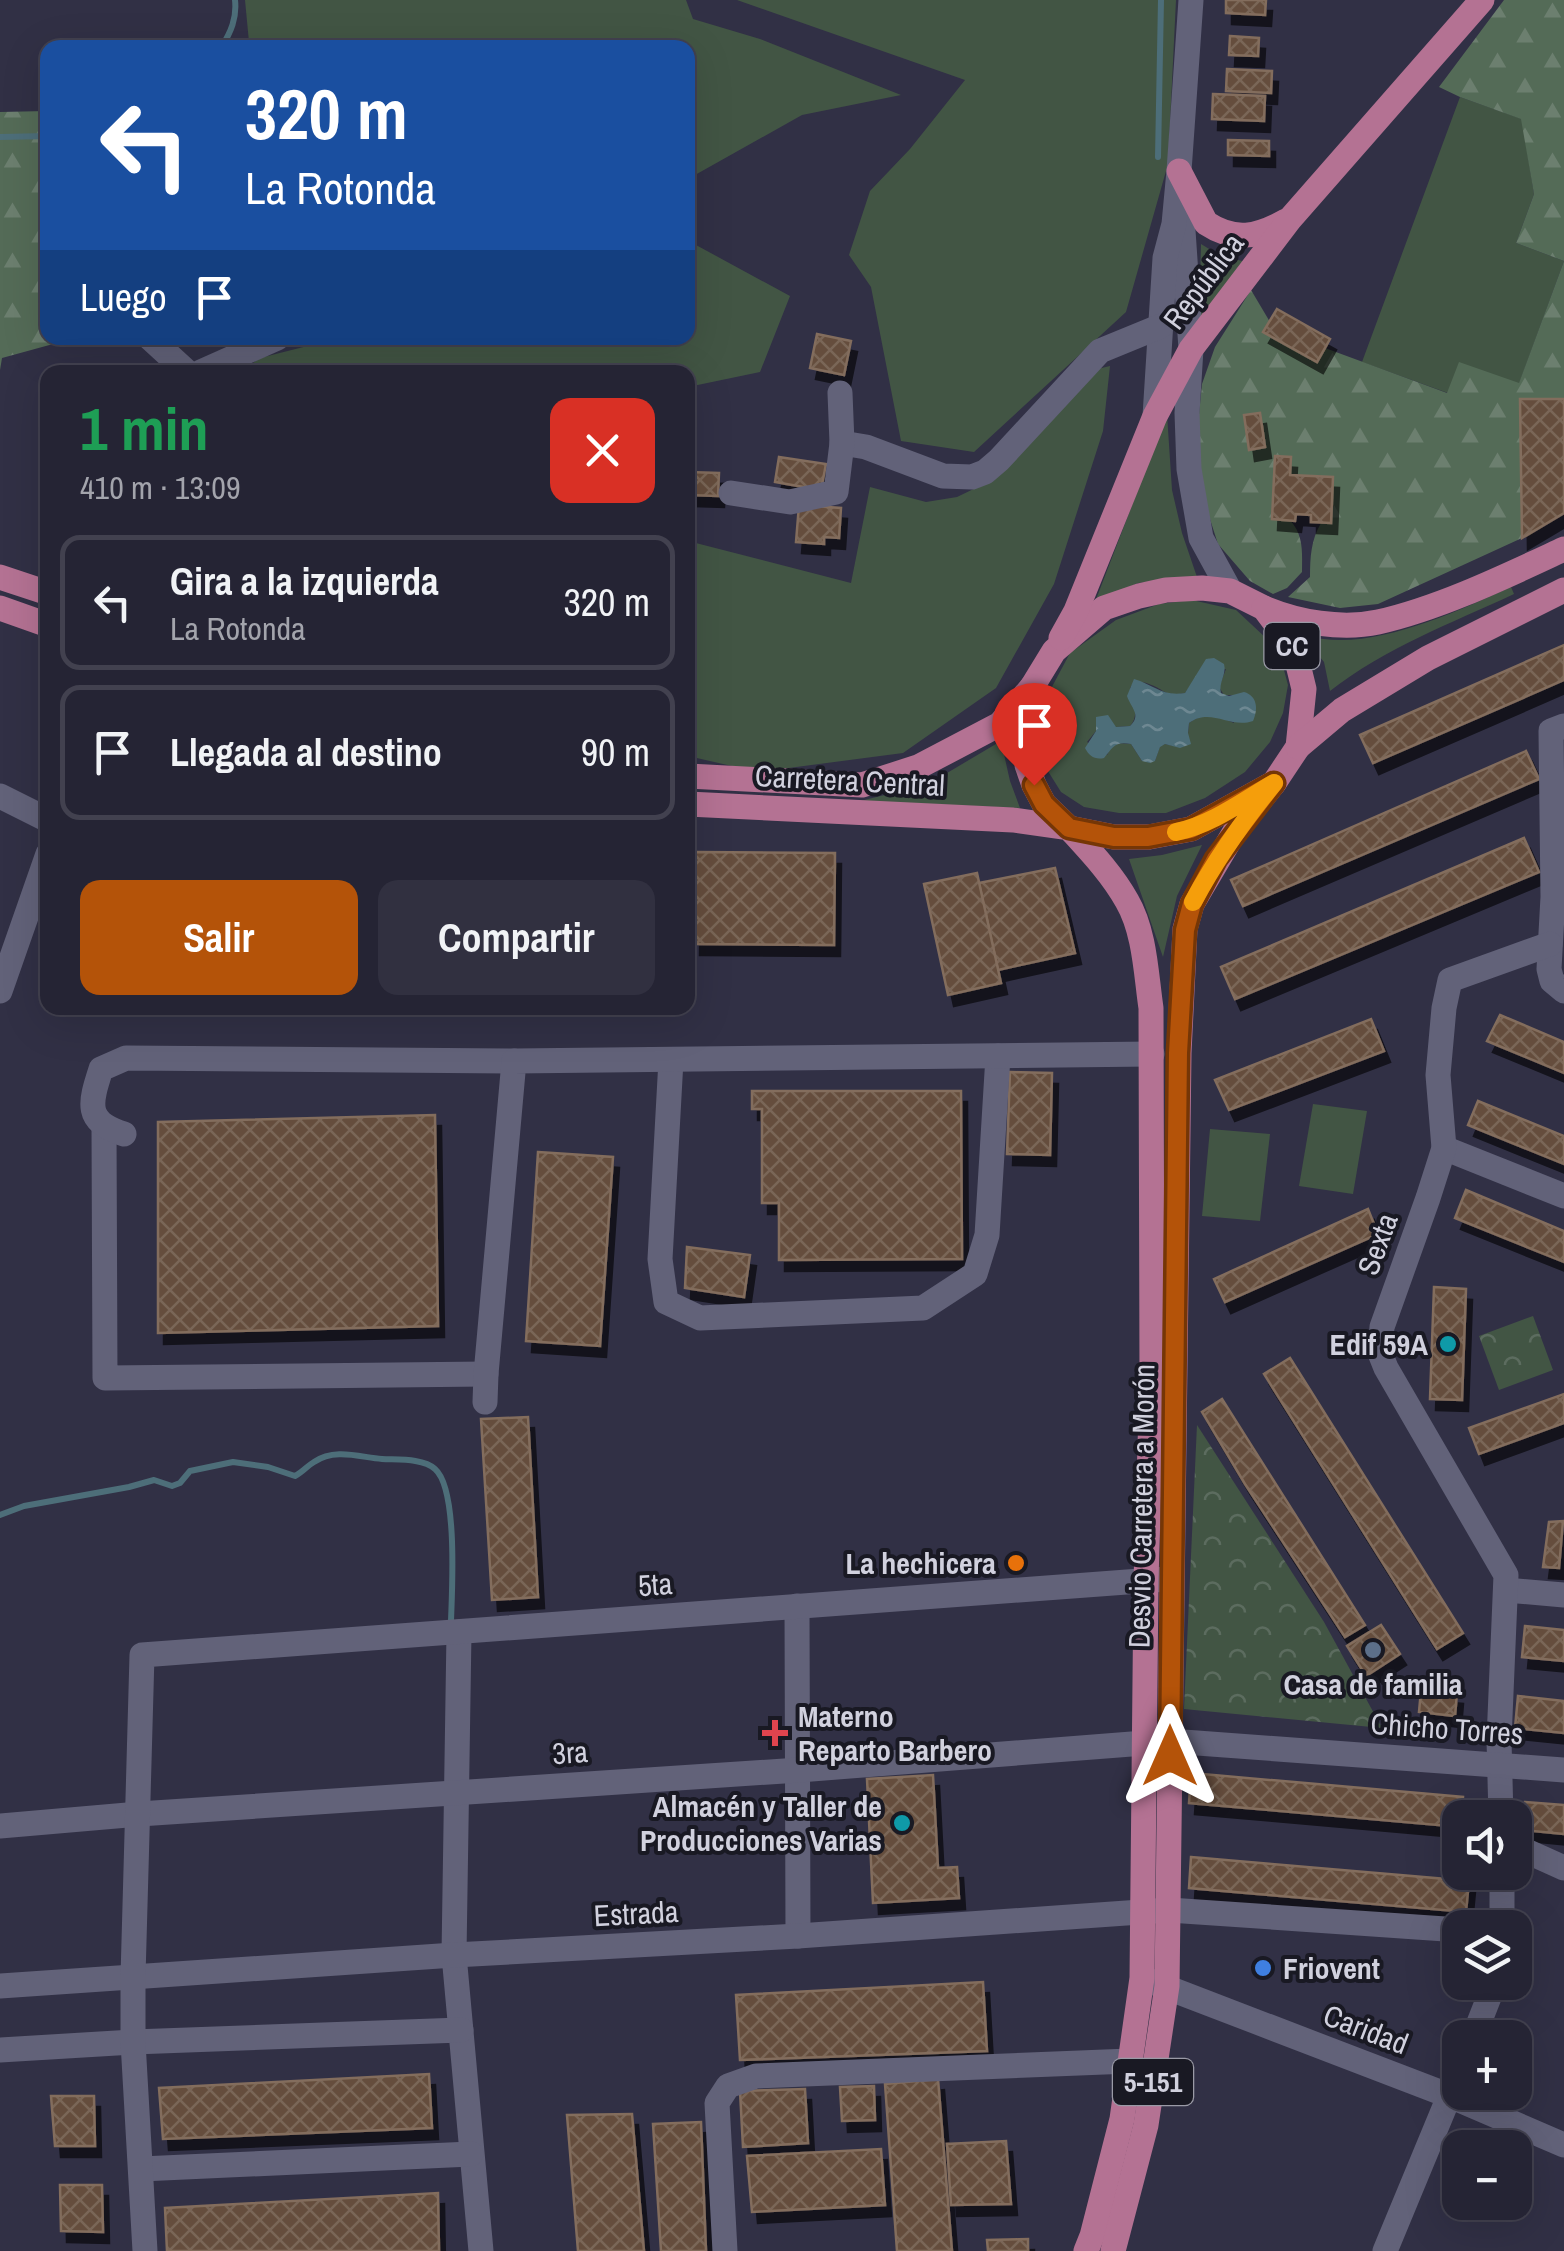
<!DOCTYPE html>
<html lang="es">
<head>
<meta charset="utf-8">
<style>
  :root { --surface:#252434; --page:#313040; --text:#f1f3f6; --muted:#a3a4ac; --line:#42414f; --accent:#b45309 }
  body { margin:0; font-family:"Archivo Narrow",sans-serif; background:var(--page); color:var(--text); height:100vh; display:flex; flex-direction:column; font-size:38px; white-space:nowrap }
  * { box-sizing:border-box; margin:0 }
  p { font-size:32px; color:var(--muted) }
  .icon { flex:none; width:55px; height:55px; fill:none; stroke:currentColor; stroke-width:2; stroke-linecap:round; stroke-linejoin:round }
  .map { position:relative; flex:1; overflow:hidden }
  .sheet { position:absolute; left:40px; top:365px; width:655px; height:650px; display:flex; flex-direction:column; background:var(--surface); border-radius:20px; box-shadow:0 10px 40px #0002,0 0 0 2px var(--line) }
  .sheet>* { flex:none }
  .top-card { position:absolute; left:40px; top:40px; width:655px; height:305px; border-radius:20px; box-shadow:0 10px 40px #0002,0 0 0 2px var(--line); background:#1a4fa0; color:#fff; overflow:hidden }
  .tools { position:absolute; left:1442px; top:1800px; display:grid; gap:20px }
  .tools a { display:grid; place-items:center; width:90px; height:90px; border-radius:20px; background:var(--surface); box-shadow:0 10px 40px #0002,0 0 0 2px var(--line); font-size:50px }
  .pin { position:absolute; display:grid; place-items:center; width:85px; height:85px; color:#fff; margin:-102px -42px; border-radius:50% 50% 50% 0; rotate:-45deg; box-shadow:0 0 10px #0007 }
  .pin .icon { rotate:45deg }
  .me { position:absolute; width:110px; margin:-55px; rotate:0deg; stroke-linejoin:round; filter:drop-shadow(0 0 8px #0008) }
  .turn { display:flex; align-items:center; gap:35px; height:210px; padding:0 40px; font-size:45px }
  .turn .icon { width:130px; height:130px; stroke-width:2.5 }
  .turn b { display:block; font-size:70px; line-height:85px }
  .then { display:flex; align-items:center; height:95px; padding:0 40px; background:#0003; gap:20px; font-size:38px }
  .round { display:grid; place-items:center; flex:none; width:105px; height:105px; border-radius:20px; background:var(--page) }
  .head { display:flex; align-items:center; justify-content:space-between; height:170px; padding:0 40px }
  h1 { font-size:60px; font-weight:700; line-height:75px; color:#1e9e55 }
  .button { display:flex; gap:20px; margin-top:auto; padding:20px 40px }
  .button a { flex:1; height:115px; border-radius:20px; background:var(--accent); color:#fff; font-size:40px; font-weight:700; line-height:115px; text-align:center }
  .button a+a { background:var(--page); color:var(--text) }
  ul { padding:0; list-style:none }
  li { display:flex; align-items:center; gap:30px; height:135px; margin:0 20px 15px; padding:0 20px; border:5px solid var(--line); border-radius:20px }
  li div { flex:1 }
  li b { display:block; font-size:38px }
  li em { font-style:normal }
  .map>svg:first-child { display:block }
  .green { fill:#425544; fill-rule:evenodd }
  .forest { fill:url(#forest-firs) }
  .park { fill:url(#park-crowns) }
  .water { fill:url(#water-ripples) }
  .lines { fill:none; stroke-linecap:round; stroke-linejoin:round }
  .stream { stroke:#4d6e79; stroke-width:6 }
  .building { fill:url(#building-cross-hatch); stroke:#836d5d; stroke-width:2.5; filter:url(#shadow) }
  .minor { stroke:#626279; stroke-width:25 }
  .major { stroke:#b47293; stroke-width:25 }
  .route-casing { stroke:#753606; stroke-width:25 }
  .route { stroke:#b45309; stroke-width:18 }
  .slow { stroke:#f59e0b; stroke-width:18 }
  .culture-dot { fill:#0f9aa8; stroke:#191923; stroke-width:4 }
  .food-dot { fill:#e8710a; stroke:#191923; stroke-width:4 }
  .service-dot { fill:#5c6f8a; stroke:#191923; stroke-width:4 }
  .health-dot { fill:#e0444e; stroke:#191923; stroke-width:4 }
  .shop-dot { fill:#3f7fe0; stroke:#191923; stroke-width:4 }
  .labels { text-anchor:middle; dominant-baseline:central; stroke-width:8; stroke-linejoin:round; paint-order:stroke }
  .shield { fill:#191923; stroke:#9a9aa6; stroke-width:2.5 }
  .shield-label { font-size:28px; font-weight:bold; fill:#d1d1de }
  .street-label { font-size:30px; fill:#d1d1de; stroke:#191923 }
  .poi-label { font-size:30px; font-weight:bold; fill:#d1d1de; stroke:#191923; text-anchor:end }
</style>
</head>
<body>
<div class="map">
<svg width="1564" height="2251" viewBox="0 0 1564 2251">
  <defs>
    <pattern id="forest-firs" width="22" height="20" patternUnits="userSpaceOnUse" patternTransform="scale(2.5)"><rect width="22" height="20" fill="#546b57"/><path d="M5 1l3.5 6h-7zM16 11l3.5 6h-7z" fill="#6c7f6f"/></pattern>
    <pattern id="park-crowns" width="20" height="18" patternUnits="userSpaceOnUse" patternTransform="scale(2.5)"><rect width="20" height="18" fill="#425544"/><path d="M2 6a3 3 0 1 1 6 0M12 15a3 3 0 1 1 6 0" fill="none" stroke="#5c6c5f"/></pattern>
    <pattern id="water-ripples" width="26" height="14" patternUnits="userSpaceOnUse" patternTransform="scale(2.5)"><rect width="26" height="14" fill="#4d6e79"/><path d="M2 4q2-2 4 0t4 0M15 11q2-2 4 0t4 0" fill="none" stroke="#6e8892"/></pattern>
    <pattern id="building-cross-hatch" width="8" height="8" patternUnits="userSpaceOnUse" patternTransform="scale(2.5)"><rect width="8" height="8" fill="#654e3c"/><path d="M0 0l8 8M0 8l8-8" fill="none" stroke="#7a6658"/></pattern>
    <filter id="shadow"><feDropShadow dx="6" dy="11" stdDeviation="0" flood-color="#0009"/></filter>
  </defs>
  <rect width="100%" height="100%" fill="#313045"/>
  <g class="green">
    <polygon points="245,0 686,0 693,19 760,39 901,95 802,115 695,175 696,245 790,296 760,372 688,387 688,372 240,372 260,358 339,338 688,338 688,48 243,47 249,42"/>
    <polygon points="737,0 1176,0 1168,164 1126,312 974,452 901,441 871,287 849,255 870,191 910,149 965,80"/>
    <polygon points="1460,97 1522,119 1534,194 1516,243 1564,261 1519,384 1448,393 1362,362"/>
    <polygon points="1201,244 1219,255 1246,262 1199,321"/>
    <polygon points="1110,366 1103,431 1054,584 996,688 903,753 758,772 688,756 688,541 851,583 870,487 926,502 957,497 986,483 1089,371"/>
    <polygon points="1167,414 1172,490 1182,533 1197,577 1138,583 1095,602"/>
    <path d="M1511 587 1514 594C1452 623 1385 648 1330 691L1324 662 1302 636C1315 638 1328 640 1341 640 1395 640 1463 609 1511 587Z"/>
    <path d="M1192 600 1236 610 1266 638 1281 659 1288 685 1283 713 1270 742 1245 772 1205 798 1166 813H1119L1084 807 1061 792 1046 768 1040 734 1046 698 1070 653 1116 620 1159 604ZM1226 669 1219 687 1224 695H1234V723C1219 716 1203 712 1189 723L1188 734 1179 747 1165 744 1160 746 1155 761H1142L1131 744 1117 743 1110 749 1107 755 1087 742 1096 731 1097 717 1116 727 1130 726C1140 715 1133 701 1130 688L1134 682C1139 682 1145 682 1149 684 1166 690 1164 697 1185 693L1195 679Z"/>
    <polygon points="1001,741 1010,781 1020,808 860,801 897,792 947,773"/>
    <polygon points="1202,845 1177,896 1163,957 1129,859 1162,855"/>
    <polygon points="1313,1104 1367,1111 1353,1194 1299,1186"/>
    <polygon points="1210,1129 1270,1134 1260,1221 1202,1216"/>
  </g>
  <g class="forest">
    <path d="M1504 0H1564V399H1520L1522 538 1378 604 1340 608 1288 597 1310 577C1310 557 1311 540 1321 523H1331L1333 478 1290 475 1291 457 1273 519 1290 520C1304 536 1302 552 1302 572L1287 588 1273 594 1250 581 1218 544 1200 488 1196 445 1202 384 1215 347 1251 290 1270 322 1264 332 1316 362 1325 348 1447 393 1459 362 1519 383 1564 261 1516 243 1534 194 1521 119 1460 97 1439 87Z"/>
    <polygon points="47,111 48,338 75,338 2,358 0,370 0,112"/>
  </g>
  <g class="park">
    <polygon points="1533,1316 1553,1370 1499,1390 1479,1336"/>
    <polygon points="1197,1425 1324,1622 1382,1728 1184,1709"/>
  </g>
  <path class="water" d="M1214 658 1224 664C1227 674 1218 683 1221 693L1229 696 1244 692C1258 696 1258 710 1253 721 1230 729 1211 707 1189 723L1188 733 1191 744 1180 748 1165 744 1160 747 1155 761 1150 763 1142 761 1131 744C1115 741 1113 747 1104 758 1095 760 1089 756 1085 748L1096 731V717L1108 715 1116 727 1130 726C1142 715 1131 708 1127 696L1134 679C1154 685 1163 697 1185 693L1206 659Z"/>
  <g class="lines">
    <g class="stream">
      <path d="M221 48C231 32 237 18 235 0"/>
      <polyline points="0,137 48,136"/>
      <polyline points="1158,157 1161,0"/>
      <path d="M0 1515 24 1506 129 1487 154 1480 172 1486 180 1483 190 1471 233 1462 268 1467 295 1476C303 1472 307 1466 314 1462 335 1448 359 1457 382 1459 397 1460 423 1458 435 1469 458 1489 452 1590 451 1621"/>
    </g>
  </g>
  <g class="building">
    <polygon points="1226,0 1266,0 1265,15 1226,13"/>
    <polygon points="1230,36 1259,38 1258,56 1229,55"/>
    <polygon points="1227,69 1272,71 1271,93 1226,91"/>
    <polygon points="1213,94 1265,96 1264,121 1212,119"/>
    <polygon points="1228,140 1269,141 1269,156 1228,155"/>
    <polygon points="1277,309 1330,339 1317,362 1263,332"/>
    <polygon points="817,334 851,341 844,375 810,368"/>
    <polygon points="1520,399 1564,399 1564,513 1522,538"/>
    <polygon points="1260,413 1265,447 1249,450 1244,415"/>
    <polygon points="1275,456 1291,457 1290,475 1333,477 1331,523 1311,522 1311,515 1296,514 1295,521 1272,519"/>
    <polygon points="779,457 826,464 821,490 775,482"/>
    <polygon points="688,472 719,473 718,496 688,495"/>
    <polygon points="799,505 841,508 839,538 824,537 824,544 796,542"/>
    <polygon points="1564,645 1564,680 1373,763 1360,735"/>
    <polygon points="1526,751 1539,779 1243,906 1231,880"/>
    <polygon points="1524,838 1539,872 1235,999 1221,967"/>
    <polygon points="695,852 835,853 834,945 694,944"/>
    <polygon points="1055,868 1075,953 998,970 979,883"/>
    <polygon points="977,873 1001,983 948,995 924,884"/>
    <polygon points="1500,1015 1564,1042 1564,1073 1487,1041"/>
    <polygon points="1371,1019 1384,1051 1229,1110 1215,1080"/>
    <polygon points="1010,1072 1052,1073 1050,1155 1007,1154"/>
    <polygon points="752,1091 961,1091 962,1259 779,1260 779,1203 762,1203 762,1109 752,1109"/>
    <polygon points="1478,1101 1564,1136 1564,1164 1468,1125"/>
    <polygon points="435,1115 438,1326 158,1333 158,1122"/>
    <polygon points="538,1152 613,1157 600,1346 526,1341"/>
    <polygon points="1466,1190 1564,1231 1564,1262 1455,1218"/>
    <polygon points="1368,1209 1378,1234 1225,1302 1214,1279"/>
    <polygon points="687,1247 750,1255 744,1297 685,1288"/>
    <polygon points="1434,1287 1466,1289 1462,1400 1430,1399"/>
    <polygon points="1290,1358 1463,1633 1437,1649 1264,1374"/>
    <polygon points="1564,1394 1564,1423 1479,1454 1469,1428"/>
    <polygon points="1222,1399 1365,1625 1345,1637 1245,1484 1202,1412"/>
    <polygon points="528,1417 538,1597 492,1600 481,1419"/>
    <polygon points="1563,1521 1559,1568 1543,1567 1549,1522"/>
    <polygon points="1381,1625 1400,1654 1366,1676 1347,1646"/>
    <polygon points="1525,1626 1564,1630 1564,1661 1522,1657"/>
    <polygon points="1421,1690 1457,1693 1455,1716 1419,1712"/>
    <polygon points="1518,1696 1564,1701 1564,1733 1515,1728"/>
    <polygon points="1191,1773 1463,1797 1460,1827 1189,1803"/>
    <polygon points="933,1775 938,1868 957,1867 959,1898 873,1903 867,1779"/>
    <polygon points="1525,1802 1564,1805 1564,1834 1522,1830"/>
    <polygon points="1191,1857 1469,1881 1466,1912 1189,1888"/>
    <polygon points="983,1982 987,2051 740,2060 736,1995"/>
    <polygon points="429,2074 432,2128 163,2139 159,2088"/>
    <polygon points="938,2079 952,2251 897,2251 885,2084"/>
    <polygon points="874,2086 875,2120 842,2121 840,2087"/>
    <polygon points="805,2089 808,2143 743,2147 740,2091"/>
    <polygon points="51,2096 94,2096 95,2146 55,2146"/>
    <polygon points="632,2114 644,2251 578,2251 567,2115"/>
    <polygon points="701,2122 706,2251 661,2251 653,2124"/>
    <polygon points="1006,2141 1011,2204 951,2205 947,2144"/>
    <polygon points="881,2149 885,2205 752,2212 747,2156"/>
    <polygon points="60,2185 102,2185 103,2232 61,2231"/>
    <polygon points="438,2193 439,2251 167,2251 165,2208"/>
    <polygon points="1028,2239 1028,2251 988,2251 987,2240"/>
  </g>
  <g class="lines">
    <g class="minor">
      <polyline points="1179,171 1191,349 1187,413 1189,469 1201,538 1230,591"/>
      <polyline points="150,338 187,372"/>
      <polyline points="201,372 277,338"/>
      <polyline points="1155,416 1165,258 1174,224 1179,171 1191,0"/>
      <polyline points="842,443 866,447 943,476 972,477 985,472 999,460 1100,351 1161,326"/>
      <polyline points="731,493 790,502 836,492 842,443 840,393"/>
      <polyline points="1564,726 1551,731 1553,897 1549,969 1552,981 1564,991"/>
      <polyline points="0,796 48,820"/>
      <polyline points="0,991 48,854"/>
      <polyline points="671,1060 660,1259 666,1302 700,1318 923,1308 975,1274 987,1235 998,1056"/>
      <polyline points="104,1128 105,1378 486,1374"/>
      <path d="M124 1134C84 1122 90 1103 101 1069L126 1058 514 1061"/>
      <polyline points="1444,1148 1564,1196"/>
      <polyline points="485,1402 486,1374 514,1061 1152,1054"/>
      <polyline points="1506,1590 1564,1595"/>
      <polyline points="797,1606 798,1936"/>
      <polyline points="459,1632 454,1955 481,2251"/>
      <polyline points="1501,1818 1499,1740 1506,1575 1386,1368 1380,1353 1382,1327 1428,1198 1444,1148 1438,1075 1444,1008 1450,980 1550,944"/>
      <polyline points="0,1826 139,1814 799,1770 1170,1741 1564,1770"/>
      <polyline points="1515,1846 1564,1868"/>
      <polyline points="1502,1872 1502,1928"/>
      <polyline points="1150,1981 1450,2096 1564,2145"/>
      <polyline points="0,1986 454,1955 798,1936 1169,1910 1460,1930"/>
      <polyline points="1473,2038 1495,1982"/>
      <polyline points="0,2050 133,2042 461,2030"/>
      <polyline points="141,2169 471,2154"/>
      <polyline points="145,2251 133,2042 133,1977 142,1655 1167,1579"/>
      <polyline points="725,2251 717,2103 728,2086 756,2076 1130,2061"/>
      <polyline points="1385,2251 1460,2070"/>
    </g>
    <g class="major">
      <path d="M1179 171 1206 223C1235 242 1257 237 1286 221"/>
      <polyline points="0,577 48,593"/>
      <polygon points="1202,588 1230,591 1264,608 1294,648 1304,689 1298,747 1274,783 1191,829 1149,837 1114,837 1069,828 1044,804 1034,785 1027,765 1026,720 1032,687 1054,651 1104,608 1139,596 1166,590"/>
      <polyline points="0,608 48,625"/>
      <path d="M1264 608C1298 622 1341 630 1378 622 1440 608 1506 576 1564 549"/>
      <polyline points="1061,638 1076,611 1155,416 1191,349 1290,219 1482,0"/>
      <polyline points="1298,747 1342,710 1428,658 1564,590"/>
      <polyline points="688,776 862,785 918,767 1000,724 1032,687"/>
      <path d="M688 804 1013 820 1069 828C1090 851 1112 874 1127 901 1145 932 1146 974 1151 1008L1152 1378 1146 1581 1142 1978 1122 2119 1092 2236 1086 2251"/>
      <polyline points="1113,2251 1146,2125 1167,1986 1179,1053 1185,929 1192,904 1234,833 1274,783"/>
    </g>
  </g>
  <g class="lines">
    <g class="route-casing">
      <polyline id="route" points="1034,785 1044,804 1069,828 1114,837 1148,837 1191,829 1274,783 1216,859 1192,904 1185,930 1178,1053 1170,1756"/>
    </g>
    <use href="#route" class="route"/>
    <path class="slow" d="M1176 832C1211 825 1243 801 1274 783 1243 821 1216 859 1193 902"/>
  </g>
  <g class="culture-dot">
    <circle cx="1448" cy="1344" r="10"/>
    <circle cx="902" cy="1823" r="10"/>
  </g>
  <circle class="food-dot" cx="1016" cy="1563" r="10"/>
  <circle class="service-dot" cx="1373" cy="1650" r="10"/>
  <path class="health-dot" d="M770 1718h10v10h10v10h-10v10h-10v-10h-10v-10h10z"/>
  <circle class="shop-dot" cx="1263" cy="1968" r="10"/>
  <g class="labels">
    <g class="shield">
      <rect x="1264.5" y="623" width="55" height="46" rx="8"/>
      <rect x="1113" y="2059" width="80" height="46" rx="8"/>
    </g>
    <g class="shield-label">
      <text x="1292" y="646">CC</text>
      <text x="1153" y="2082">5-151</text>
    </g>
    <g class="street-label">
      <text transform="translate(1203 281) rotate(-53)">República</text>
      <text transform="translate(850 780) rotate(3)">Carretera Central</text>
      <text transform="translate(1377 1244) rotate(-70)">Sexta</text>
      <text transform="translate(1141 1506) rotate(-89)">Desvio Carretera a Morón</text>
      <text transform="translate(655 1584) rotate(-4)">5ta</text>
      <text transform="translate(1447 1728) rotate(4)">Chicho Torres</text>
      <text transform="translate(570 1752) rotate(-4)">3ra</text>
      <text transform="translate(636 1913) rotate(-3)">Estrada</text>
      <text transform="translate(1366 2029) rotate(21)">Caridad</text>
    </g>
    <g class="poi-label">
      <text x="1428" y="1344">Edif 59A</text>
      <text x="996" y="1563">La hechicera</text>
      <text x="1373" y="1684" text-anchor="middle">Casa de familia</text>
      <text x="798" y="1716" text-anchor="start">Materno<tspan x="798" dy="34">Reparto Barbero</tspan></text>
      <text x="882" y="1806">Almacén y Taller de<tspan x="882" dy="34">Producciones Varias</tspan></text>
      <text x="1283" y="1968" text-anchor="start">Friovent</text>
    </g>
  </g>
</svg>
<div class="tools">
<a><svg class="icon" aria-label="sound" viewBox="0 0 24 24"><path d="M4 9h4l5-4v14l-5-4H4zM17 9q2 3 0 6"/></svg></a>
<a><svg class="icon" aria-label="layers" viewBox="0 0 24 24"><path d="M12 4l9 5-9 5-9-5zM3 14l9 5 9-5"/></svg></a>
<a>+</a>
<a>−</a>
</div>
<div class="pin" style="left:1034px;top:785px;background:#d93025"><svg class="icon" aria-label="arrive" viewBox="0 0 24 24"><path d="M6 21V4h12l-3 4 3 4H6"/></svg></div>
<svg class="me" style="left:1170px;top:1756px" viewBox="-20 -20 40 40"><path d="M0-17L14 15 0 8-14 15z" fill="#b45309" stroke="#fff" stroke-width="4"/></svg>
<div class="top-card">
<div class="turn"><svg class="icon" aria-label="left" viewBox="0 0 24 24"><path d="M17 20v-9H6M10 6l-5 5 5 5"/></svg><div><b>320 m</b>La Rotonda</div></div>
<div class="then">Luego<svg class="icon" aria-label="arrive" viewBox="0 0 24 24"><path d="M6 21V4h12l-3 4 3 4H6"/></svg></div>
</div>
<section class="sheet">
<div class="head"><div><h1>1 min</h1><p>410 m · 13:09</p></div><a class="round" style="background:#d93025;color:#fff"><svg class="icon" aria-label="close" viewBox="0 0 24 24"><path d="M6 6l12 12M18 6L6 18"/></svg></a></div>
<ul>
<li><svg class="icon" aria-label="left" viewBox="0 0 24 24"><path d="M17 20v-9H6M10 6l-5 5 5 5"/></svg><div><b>Gira a la izquierda</b><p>La Rotonda</p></div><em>320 m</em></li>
<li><svg class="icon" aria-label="arrive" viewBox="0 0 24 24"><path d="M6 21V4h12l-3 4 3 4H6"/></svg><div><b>Llegada al destino</b></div><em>90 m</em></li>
</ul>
<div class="button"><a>Salir</a><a>Compartir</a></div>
</section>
</div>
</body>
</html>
